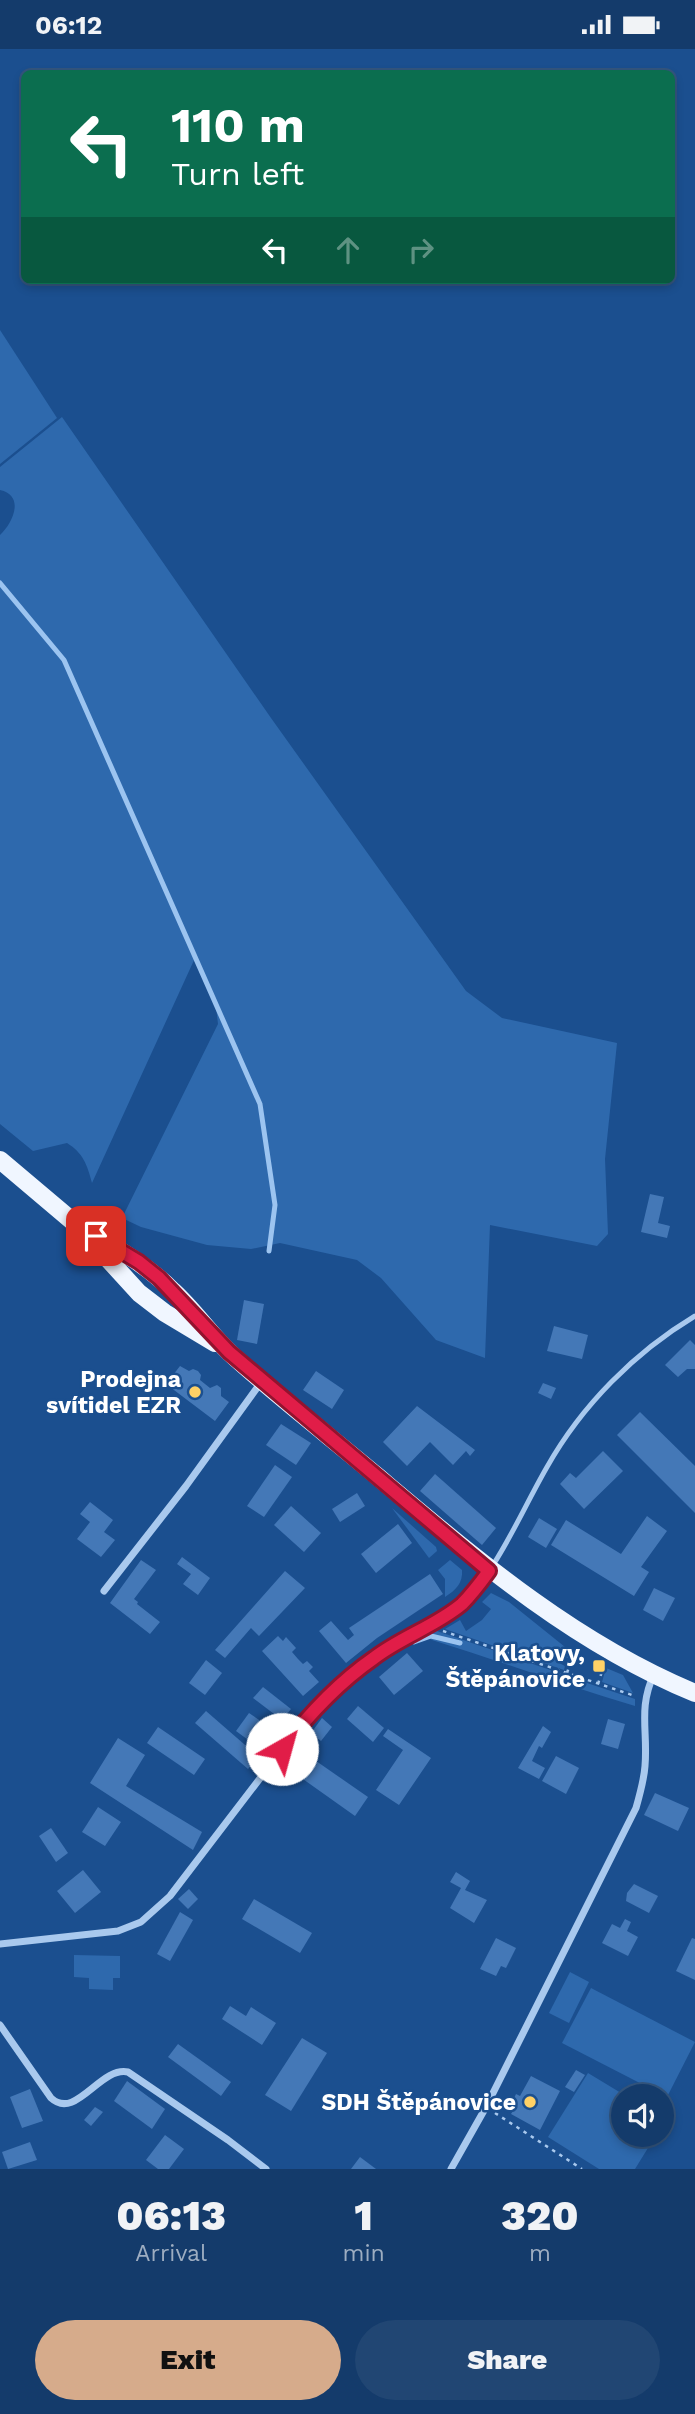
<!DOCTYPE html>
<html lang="en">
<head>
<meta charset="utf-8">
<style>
  :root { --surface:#143b6b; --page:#214673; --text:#f1f3f6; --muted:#9dadc1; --line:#33557e; --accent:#d6ab8b }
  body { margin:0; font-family:"Work Sans",sans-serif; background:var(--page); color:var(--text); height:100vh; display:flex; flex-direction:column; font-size:26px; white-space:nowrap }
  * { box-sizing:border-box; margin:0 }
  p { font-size:23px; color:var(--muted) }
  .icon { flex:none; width:38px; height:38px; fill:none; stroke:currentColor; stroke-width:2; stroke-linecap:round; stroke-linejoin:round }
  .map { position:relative; height:2120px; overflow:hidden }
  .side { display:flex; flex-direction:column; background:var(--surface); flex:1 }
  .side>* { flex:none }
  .hud { position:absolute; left:21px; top:21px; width:654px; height:214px; border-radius:10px; box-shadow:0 4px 10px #0003,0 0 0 2px var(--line); background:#0b6e4f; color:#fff; overflow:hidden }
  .buttons { position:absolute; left:611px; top:2035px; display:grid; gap:14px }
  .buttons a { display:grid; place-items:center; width:63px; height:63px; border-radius:50%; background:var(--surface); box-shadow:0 4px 10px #0003,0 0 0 2px var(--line); font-size:35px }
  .pin { position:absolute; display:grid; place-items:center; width:60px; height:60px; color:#fff; margin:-30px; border-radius:14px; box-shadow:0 4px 10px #0006 }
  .me { position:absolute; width:77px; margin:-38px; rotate:38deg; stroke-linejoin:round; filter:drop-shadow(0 0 5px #0008) }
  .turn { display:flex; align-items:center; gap:24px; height:147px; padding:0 35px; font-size:32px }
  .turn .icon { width:91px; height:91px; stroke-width:2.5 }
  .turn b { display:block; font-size:49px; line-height:60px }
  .lanes { display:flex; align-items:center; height:66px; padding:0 35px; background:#0003; justify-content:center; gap:35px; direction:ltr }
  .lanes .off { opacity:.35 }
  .eta { display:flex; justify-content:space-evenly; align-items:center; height:119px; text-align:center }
  .eta b { font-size:42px; font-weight:800; line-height:49px }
  .action { display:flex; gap:14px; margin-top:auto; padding:14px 35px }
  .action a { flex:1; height:80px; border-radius:42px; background:var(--accent); color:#111; font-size:28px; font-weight:800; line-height:80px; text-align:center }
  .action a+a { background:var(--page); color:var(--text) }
  .status { display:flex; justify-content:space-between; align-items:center; height:49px; padding:0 35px; background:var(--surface); direction:ltr }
  .status svg { height:19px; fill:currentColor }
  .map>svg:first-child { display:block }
  .green { fill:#2e69ad }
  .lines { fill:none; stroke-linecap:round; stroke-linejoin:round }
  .stream { stroke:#9cc4f0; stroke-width:5 }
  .building { fill:#4478b7 }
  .path { stroke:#a9c9ee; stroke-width:2.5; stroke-dasharray:3.5 5; stroke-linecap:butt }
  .lane { stroke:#a9c9ee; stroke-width:5 }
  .street { stroke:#a9c9ee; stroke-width:7 }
  .primary { stroke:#f0f6ff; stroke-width:18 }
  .route-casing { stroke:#92132f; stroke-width:18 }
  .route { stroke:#e11d48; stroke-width:12 }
  .poi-dot { fill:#ffd166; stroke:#1b4f8f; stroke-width:2.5 }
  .labels { text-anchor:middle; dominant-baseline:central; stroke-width:5; stroke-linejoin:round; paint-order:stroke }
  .poi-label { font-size:23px; font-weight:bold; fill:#fff; stroke:#1b4f8f; text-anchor:end }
</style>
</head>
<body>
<div class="status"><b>06:12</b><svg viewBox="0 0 49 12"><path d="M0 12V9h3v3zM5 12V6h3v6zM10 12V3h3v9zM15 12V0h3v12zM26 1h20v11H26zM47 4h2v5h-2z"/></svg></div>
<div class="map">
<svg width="695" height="2120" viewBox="0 0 695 2120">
  <rect width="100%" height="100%" fill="#1b4f8f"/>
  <g class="green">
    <polygon points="0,281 57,369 0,415"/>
    <path d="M62 368 271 669 466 942 502 969 617 994 605 1110 608 1185 597 1197 490 1176 485 1309 436 1291 381 1229 357 1211 280 1194 251 1200 207 1196 141 1178 122 1169 218 975 216 958 195 909 92 1134C87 1115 83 1104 67 1094L33 1102 0 1075V486C12 475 26 447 0 441V418Z"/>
    <polygon points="392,1459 436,1498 437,1502 429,1509"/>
    <path d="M450 1511 462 1521C463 1534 456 1541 445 1548V1530L438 1521Z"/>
    <polygon points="491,1544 509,1553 570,1602 568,1609 560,1607 557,1613 565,1617 564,1621 445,1580 460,1571 466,1582 482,1571 491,1560 482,1553"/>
    <path d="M434 1581 565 1626 564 1631 573 1634 575 1630 635 1650V1657C567 1637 500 1612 432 1591L424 1586Z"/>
    <polygon points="606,1619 623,1626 633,1644 602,1633"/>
    <polygon points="74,1906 120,1907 120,1929 113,1929 113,1941 89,1940 89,1929 74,1928"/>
    <polygon points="570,1923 589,1933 569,1974 549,1964"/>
    <polygon points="591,1939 695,1993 667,2048 562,1994"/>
    <polygon points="588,2024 626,2047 623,2048 623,2086 656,2086 635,2120 599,2120 548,2088"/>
  </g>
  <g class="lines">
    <g class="stream">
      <polyline points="0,534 64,611 260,1055 275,1156 269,1202"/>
      <polyline points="414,1593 431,1587 460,1594"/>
    </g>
  </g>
  <g class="building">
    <polygon points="650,1145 664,1148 658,1174 670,1177 667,1189 641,1183"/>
    <polygon points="244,1251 264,1255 257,1295 237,1291"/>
    <polygon points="554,1277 588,1286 582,1310 547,1302"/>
    <polygon points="690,1291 695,1296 695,1320 687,1320 678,1328 665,1316"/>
    <polygon points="180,1317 189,1322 193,1320 198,1322 201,1326 200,1331 210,1339 217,1336 221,1339 221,1347 229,1353 215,1372 166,1335"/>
    <polygon points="316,1322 344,1341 332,1360 303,1341"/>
    <polygon points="543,1334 556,1339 551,1350 538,1344"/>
    <polygon points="417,1357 475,1401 470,1407 466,1402 453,1416 430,1393 407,1417 383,1393"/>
    <polygon points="640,1363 695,1417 695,1464 617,1386"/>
    <polygon points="281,1375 311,1394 296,1416 266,1396"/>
    <polygon points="603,1402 623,1422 584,1460 560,1435 570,1424 576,1429"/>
    <polygon points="275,1416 292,1428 264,1468 247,1457"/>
    <polygon points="435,1425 496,1479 482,1496 420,1442"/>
    <polygon points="357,1444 365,1457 340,1473 332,1460"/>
    <polygon points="90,1453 113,1471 104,1483 115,1491 101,1508 77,1490 90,1473 80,1465"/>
    <polygon points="291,1457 321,1484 304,1503 274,1476"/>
    <polygon points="647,1467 667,1482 641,1518 649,1523 634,1547 551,1496 566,1471 621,1505"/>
    <polygon points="539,1469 557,1480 546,1499 528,1488"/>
    <polygon points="398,1475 412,1494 376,1524 361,1505"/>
    <polygon points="182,1508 210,1529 198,1546 183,1535 191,1525 177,1515"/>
    <polygon points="141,1511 156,1521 134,1550 138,1553 137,1555 160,1573 150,1585 110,1554"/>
    <polygon points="285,1522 305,1539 259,1587 251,1579 225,1609 215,1601"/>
    <polygon points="430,1525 443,1545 377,1589 346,1614 319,1582 331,1572 348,1591 354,1586 349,1579"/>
    <polygon points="654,1539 675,1549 663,1572 643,1561"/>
    <polygon points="278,1587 283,1592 286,1588 296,1599 292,1603 298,1610 303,1615 307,1612 313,1618 309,1622 319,1633 303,1647 262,1602"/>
    <polygon points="407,1604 423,1622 394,1646 379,1628"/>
    <polygon points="206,1611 222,1624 205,1646 189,1634"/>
    <polygon points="263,1638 291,1660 282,1671 253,1649"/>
    <polygon points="358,1657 384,1679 373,1693 347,1670"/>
    <polygon points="206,1662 259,1708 248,1720 195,1674"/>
    <polygon points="249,1664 277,1683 263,1702 236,1682"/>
    <polygon points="322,1669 332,1678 321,1692 311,1684"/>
    <polygon points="608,1670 625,1675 618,1700 601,1695"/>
    <polygon points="543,1677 551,1683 542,1699 539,1697 532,1712 545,1719 539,1730 518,1719"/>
    <polygon points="158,1678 205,1710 194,1726 147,1694"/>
    <polygon points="388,1680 431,1709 399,1756 376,1741 403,1701 383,1687"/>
    <polygon points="118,1689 145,1706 126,1737 202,1783 193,1801 90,1734"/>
    <polygon points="306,1705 368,1748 355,1767 293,1723"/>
    <polygon points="556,1707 579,1719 566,1745 542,1732"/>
    <polygon points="655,1744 689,1759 678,1782 644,1766"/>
    <polygon points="98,1758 121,1773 105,1797 82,1783"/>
    <polygon points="51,1779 68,1804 56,1813 39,1787"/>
    <polygon points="83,1821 101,1843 75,1864 57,1842"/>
    <polygon points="456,1823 470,1832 465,1841 487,1851 474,1874 450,1859 461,1839 450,1833"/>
    <polygon points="634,1835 658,1847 649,1864 626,1852 627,1844"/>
    <polygon points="189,1840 198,1850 188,1860 178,1850"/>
    <polygon points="254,1850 312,1884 300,1904 242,1870"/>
    <polygon points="180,1863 193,1871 170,1912 157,1905"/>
    <polygon points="625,1870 631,1873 627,1882 638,1888 628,1907 602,1894 612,1875 620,1879"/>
    <polygon points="496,1889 516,1899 506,1919 501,1917 496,1927 480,1920"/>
    <polygon points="692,1889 695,1890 695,1931 676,1922"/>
    <polygon points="230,1957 246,1967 251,1958 276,1974 262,1996 222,1970"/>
    <polygon points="302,1989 327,2004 291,2062 265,2046"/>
    <polygon points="178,1995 231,2033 221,2047 168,2008"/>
    <polygon points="576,2021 585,2026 574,2043 565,2038"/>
    <polygon points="531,2027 560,2042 540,2081 511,2065 514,2060 510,2058 516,2045 520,2047"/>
    <polygon points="127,2032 165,2060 152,2080 114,2052"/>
    <polygon points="30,2040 43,2072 22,2079 10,2048"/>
    <polygon points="95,2058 103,2063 91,2077 84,2071"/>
    <polygon points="165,2086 184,2100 169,2120 158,2120 146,2111"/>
    <polygon points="30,2093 37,2111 8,2120 2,2103"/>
    <polygon points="360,2108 376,2120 351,2120"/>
  </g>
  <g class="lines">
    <g class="path">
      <polyline points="443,1582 635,1647"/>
      <polyline points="567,1624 574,1603 571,1599"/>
      <polyline points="598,1635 603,1619"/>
      <polyline points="495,2064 582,2120"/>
    </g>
    <path class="lane" d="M493 1516C513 1485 528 1451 547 1418 582 1356 635 1303 695 1267"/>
    <g class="street">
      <polyline points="104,1542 186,1437 262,1332"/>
      <polyline points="0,1895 118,1882 141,1873 170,1847 297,1681 322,1653 375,1608 457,1559 470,1547 489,1522"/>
      <path d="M0 1976 51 2049C76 2072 100 2017 128 2023L228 2091 266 2120"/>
      <path d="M451 2120 486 2058 636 1759C640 1745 644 1731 645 1717 648 1682 638 1659 654 1625"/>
    </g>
    <g class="primary">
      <polyline points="0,1111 77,1176 139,1244 165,1264 215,1294"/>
      <path d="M77 1176C111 1196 145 1214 173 1242 194 1261 210 1285 230 1304 277 1347 328 1386 377 1427 476 1510 574 1594 695 1644"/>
    </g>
  </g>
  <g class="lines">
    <g class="route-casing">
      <path id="route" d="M96 1187 139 1213 159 1229 229 1303 489 1522C481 1533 472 1545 462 1555 436 1577 401 1588 374 1609 338 1634 309 1665 282 1700"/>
    </g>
    <use href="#route" class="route"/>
  </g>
  <g class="poi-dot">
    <circle cx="195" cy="1343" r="7"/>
    <rect x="592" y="1610" width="14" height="14" rx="3.5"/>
    <circle cx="530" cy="2053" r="7"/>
  </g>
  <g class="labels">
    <g class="poi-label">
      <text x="181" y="1330">Prodejna<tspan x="181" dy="26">svítidel EZR</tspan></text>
      <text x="585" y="1604">Klatovy,<tspan x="585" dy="26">Štěpánovice</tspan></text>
      <text x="516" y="2053">SDH Štěpánovice</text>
    </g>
  </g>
</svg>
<div class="buttons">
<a><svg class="icon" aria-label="sound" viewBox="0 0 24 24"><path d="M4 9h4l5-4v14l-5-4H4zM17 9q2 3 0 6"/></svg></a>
</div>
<div class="pin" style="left:96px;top:1187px;background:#d93025"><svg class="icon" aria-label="arrive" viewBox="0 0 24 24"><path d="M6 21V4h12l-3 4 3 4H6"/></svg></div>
<svg class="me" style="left:282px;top:1700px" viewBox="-20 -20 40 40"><circle r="19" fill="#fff"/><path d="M0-13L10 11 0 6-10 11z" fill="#e11d48"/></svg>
<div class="hud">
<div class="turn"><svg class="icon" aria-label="left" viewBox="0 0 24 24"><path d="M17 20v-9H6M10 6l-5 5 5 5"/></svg><div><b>110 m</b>Turn left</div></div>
<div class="lanes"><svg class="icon" aria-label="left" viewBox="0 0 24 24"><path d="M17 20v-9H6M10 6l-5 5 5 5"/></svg><svg class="icon off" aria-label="ahead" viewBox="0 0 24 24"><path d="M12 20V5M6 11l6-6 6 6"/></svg><svg class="icon off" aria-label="right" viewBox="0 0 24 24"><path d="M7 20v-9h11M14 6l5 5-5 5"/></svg></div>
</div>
</div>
<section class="side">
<div class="eta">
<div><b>06:13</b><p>Arrival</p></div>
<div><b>1</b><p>min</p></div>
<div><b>320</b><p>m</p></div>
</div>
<div class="action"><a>Exit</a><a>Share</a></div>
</section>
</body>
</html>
